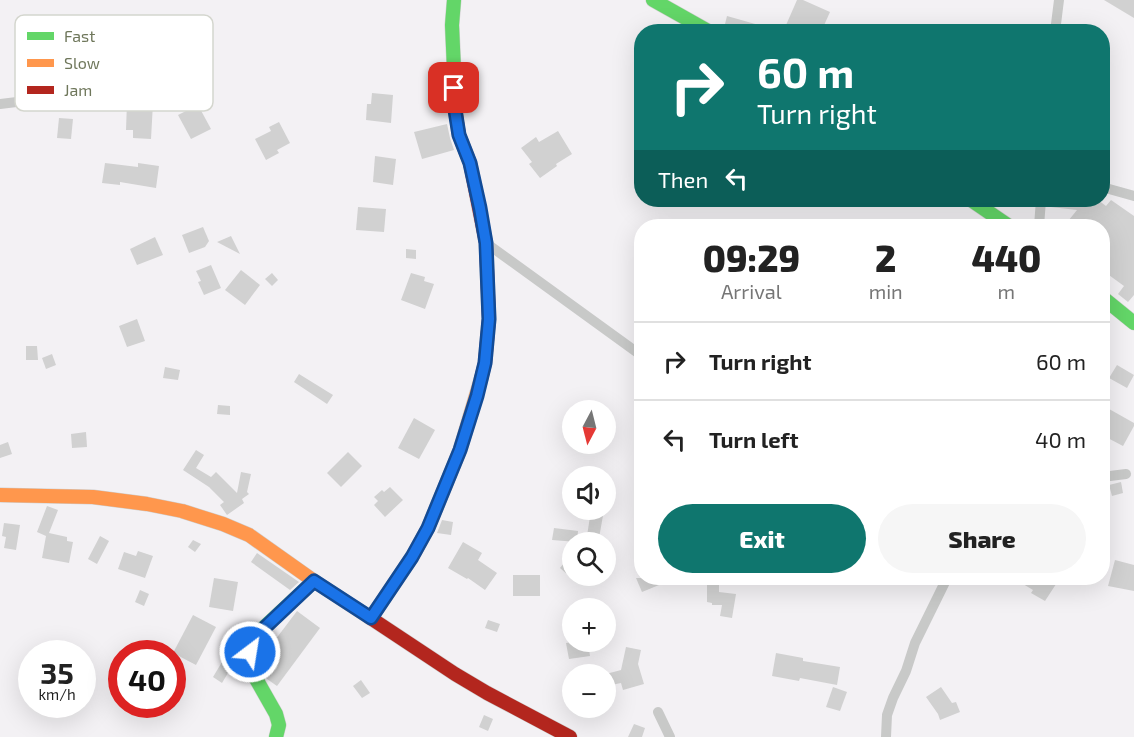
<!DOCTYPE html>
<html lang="en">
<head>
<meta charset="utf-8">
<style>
  :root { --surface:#fff; --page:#f6f6f6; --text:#222; --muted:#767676; --line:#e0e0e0; --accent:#0f766e }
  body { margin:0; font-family:"Exo 2",sans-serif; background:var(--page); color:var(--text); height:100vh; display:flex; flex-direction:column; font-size:22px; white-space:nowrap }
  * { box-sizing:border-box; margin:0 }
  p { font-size:20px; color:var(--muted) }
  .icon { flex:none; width:33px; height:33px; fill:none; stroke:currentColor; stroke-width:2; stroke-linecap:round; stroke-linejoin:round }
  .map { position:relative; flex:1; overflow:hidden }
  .details { position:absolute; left:634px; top:219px; width:476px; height:366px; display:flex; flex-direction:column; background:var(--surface); border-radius:24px; box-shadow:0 6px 24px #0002 }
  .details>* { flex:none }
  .guide { position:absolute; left:634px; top:24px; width:476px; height:183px; border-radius:24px; box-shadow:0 6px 24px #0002; background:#0f766e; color:#fff; overflow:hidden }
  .needle { width:39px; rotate:187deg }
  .buttons { position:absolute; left:562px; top:400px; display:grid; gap:12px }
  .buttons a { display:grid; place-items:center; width:54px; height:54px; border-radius:50%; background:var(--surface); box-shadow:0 6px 24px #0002; font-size:30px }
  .speed { position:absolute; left:18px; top:640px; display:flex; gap:12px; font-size:30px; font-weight:700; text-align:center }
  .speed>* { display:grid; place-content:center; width:78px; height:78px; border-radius:50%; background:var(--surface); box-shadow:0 6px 24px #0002; line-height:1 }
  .speed small { font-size:15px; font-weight:400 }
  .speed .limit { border:9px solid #d22; background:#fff; color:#111 }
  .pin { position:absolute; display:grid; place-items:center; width:51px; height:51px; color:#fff; margin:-26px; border-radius:12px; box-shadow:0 3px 9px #0006 }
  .me { position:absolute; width:66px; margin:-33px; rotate:31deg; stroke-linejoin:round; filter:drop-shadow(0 0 4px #0008) }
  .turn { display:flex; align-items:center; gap:21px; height:126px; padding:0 24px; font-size:27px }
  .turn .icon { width:78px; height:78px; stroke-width:2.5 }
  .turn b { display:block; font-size:42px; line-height:51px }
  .then { display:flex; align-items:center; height:57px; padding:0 24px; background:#0003; gap:12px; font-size:22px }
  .eta { display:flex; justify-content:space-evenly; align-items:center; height:102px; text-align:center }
  .eta b { font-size:36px; font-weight:800; line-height:42px }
  .primary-button { display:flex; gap:12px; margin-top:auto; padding:12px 24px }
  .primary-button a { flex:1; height:69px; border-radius:36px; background:var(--accent); color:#fff; font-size:24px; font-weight:800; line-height:69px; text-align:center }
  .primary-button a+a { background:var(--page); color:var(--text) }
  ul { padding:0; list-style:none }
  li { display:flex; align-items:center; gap:18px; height:78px; padding:0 24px; border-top:2px solid var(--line) }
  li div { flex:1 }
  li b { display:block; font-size:22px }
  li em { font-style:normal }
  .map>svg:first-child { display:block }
  .building { fill:#d1d1d1 }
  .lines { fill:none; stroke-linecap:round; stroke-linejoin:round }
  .fast-casing { stroke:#cfcfce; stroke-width:15 }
  .slow-casing { stroke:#cfcfce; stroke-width:15 }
  .jam-casing { stroke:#cfcfce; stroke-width:15 }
  .street { stroke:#c8c9c8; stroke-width:10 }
  .fast { stroke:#63d668; stroke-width:14 }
  .slow { stroke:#ff974d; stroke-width:14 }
  .jam { stroke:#b3261e; stroke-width:14 }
  .route-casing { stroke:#114b97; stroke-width:15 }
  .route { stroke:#1a73e8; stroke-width:10 }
  .key { fill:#fff; stroke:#d4d6ce; stroke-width:1.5 }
  .key-label { font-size:16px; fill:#6f775b }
</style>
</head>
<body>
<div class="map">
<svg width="1134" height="737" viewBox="0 0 1134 737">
  <rect width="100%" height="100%" fill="#f3f1f4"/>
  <g class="building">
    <polygon points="797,0 803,0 830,12 821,32 783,32"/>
    <polygon points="1104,0 1134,0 1134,18"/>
    <polygon points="727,16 773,29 772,32 723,32"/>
    <polygon points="372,93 393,95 391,123 366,120 367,104 371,104"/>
    <polygon points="127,102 153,103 151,139 133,138 133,130 126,130"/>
    <polygon points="198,105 211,129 191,139 178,115"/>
    <polygon points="59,118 73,119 71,139 57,138"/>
    <polygon points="279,122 290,143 277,150 279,153 266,160 255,139 271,131 269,127"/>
    <polygon points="447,124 450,138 454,150 422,159 414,132"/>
    <polygon points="558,131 572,154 556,164 557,166 540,178 529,164 532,162 521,148 536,137 539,142"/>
    <polygon points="375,156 396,159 393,185 373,182"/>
    <polygon points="105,163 138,167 138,163 159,166 156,188 120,182 120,185 102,183"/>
    <polygon points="1052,200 1098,200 1106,206 1111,200 1134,216 1134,295 1128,302 1118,294 1124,286 1102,270 1102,226 1064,226 1077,210 1051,207"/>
    <polygon points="358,207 386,209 384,232 356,230"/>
    <polygon points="203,227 209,241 205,247 189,253 182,235"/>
    <polygon points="231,236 240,254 217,242"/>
    <polygon points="155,237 163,255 137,265 130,249"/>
    <polygon points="406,249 416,250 416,259 406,258"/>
    <polygon points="211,265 221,288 204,295 198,282 201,281 196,271"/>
    <polygon points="241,270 260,285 245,305 225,290"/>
    <polygon points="272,273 278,280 272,286 265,279"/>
    <polygon points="411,273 425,277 424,281 434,284 425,309 401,300"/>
    <polygon points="137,319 145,341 127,347 119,326"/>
    <polygon points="26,346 37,346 38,360 26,360"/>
    <polygon points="52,354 56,365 46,369 42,358"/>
    <polygon points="1117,365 1134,375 1127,388 1109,378"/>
    <polygon points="165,367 180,370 178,380 163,378"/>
    <polygon points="299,374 333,395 327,404 294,382"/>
    <polygon points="218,405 230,406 230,415 217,414"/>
    <polygon points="1102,405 1134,423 1134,426 1123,446 1102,435"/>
    <polygon points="414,418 435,430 419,459 398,448"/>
    <polygon points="86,432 87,447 72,448 71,434"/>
    <polygon points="8,442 12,454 0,458 0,445"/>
    <polygon points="196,450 204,455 196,468 211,477 216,472 237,493 241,472 251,474 247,492 249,494 242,499 244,503 227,515 220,505 224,502 209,487 183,470"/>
    <polygon points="348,452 362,466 341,487 327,473"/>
    <polygon points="1121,482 1123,493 1112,496 1109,485"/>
    <polygon points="390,487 403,500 385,517 374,505 378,501 374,497 382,490 384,492"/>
    <polygon points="47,506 58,510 49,533 67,537 67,541 73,542 69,563 42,558 46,536 37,532"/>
    <polygon points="591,510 604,510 599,538 587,536"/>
    <polygon points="442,520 453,522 451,535 437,533"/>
    <polygon points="4,523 20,525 16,550 4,548 6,537 2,536"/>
    <polygon points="554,528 578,531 577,542 552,540"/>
    <polygon points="100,536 109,541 97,564 88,559"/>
    <polygon points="193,540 201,544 195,552 188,547"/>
    <polygon points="463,542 482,553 478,560 497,573 485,590 468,578 467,579 448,568"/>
    <polygon points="138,551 153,556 145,578 118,569 124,552 136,556"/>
    <polygon points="573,552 573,571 569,576 560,568"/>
    <polygon points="257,553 299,582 290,590 251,562"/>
    <polygon points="1115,560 1134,565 1134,591 1108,586"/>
    <rect x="513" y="575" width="27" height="21"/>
    <polygon points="214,578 238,582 233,611 209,607"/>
    <polygon points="636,578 676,578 642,592"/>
    <polygon points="711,578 719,578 719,592 736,594 732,618 720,616 722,605 712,605 712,603 707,602 707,585 710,585"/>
    <polygon points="1013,578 1060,578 1045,601 1031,593 1033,590"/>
    <polygon points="140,590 149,594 144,606 135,602"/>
    <polygon points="297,611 320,628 277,686 267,679 264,673 260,660"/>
    <polygon points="193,615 216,627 196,665 173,653"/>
    <polygon points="488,620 500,624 497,632 485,628"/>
    <polygon points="572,642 588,642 590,656 569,659 566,643"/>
    <polygon points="626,647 641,650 638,664 644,684 623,690 621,683 606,686 606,674 621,670"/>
    <polygon points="776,653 803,658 803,661 840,667 837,685 800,678 799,681 772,676"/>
    <polygon points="222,662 231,668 222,683 213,677"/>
    <polygon points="361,680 370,693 362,698 353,686"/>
    <polygon points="833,687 847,692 840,711 826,707"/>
    <polygon points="941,687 952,703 956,702 960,712 940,720 938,714 926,697"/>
    <polygon points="484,715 493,719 488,731 479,727"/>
    <polygon points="634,724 645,728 642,737 628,737"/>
  </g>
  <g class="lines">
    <g class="fast-casing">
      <g id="fast">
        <polyline points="454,0 452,25 456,115"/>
        <polyline points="653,0 710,32"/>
        <polyline points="971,200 1009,226"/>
        <polyline points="1102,297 1134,323"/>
        <polyline points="276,737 279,725 276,714 255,677 251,663 251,648 259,632 314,581"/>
      </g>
    </g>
    <g class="slow-casing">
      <g id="slow">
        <polyline points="0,495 93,497 147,504 182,511 223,524 249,535 314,581 369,617"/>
        <polyline points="371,618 412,557 428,528 460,450 481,379"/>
      </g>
    </g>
    <g class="jam-casing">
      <g id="jam">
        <polyline points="456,115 459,135 470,163 486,243 489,319 485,363 481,379"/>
        <polyline points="369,617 455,674 487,693 570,737"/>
      </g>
    </g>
    <g class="street">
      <polyline points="1055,32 1059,0"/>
      <polyline points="0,104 74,95"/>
      <polyline points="1102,187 1134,196"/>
      <polyline points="1039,226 1041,200"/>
      <polyline points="486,243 642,356"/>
      <polyline points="1102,477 1126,474"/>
      <polyline points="658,712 670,737"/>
      <polyline points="886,737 887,715 893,698 906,671 915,643 947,578"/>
    </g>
    <use href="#fast" class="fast"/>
    <use href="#slow" class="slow"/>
    <use href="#jam" class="jam"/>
  </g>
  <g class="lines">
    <g class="route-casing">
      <polyline id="route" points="250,652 253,641 259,633 314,581 371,618 412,557 428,528 460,450 477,396 485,363 489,319 486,243 480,208 470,163 459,135 455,110 454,88"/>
    </g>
    <use href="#route" class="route"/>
  </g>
  <rect x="15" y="15" width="198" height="96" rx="9" class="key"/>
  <rect x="27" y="32" width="27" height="8" fill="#63d668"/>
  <rect x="27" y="59" width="27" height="8" fill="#ff974d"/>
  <rect x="27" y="86" width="27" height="8" fill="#b3261e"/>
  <g class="key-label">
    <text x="64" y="42">Fast</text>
    <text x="64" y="69">Slow</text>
    <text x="64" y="96">Jam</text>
  </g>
</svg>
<div class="buttons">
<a><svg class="needle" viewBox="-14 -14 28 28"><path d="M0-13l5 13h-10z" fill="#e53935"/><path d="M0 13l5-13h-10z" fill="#767676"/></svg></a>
<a><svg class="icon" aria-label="sound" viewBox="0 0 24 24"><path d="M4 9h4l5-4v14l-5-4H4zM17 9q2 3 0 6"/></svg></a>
<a><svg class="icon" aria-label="search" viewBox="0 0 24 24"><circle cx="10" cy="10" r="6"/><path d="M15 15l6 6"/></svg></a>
<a>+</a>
<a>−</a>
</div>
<div class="speed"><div>35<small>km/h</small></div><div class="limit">40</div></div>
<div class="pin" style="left:454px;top:88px;background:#d93025"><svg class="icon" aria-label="arrive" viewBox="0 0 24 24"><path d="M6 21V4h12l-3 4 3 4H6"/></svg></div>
<svg class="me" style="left:250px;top:652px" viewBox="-20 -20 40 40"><circle r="17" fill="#1a73e8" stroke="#fff" stroke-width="3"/><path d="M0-11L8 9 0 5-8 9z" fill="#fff"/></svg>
<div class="guide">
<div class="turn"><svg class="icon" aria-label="right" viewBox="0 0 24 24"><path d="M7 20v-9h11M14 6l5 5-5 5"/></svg><div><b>60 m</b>Turn right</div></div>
<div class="then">Then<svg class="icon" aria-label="left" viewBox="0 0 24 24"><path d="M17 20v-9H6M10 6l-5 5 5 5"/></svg></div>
</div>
<section class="details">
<div class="eta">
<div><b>09:29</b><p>Arrival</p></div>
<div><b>2</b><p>min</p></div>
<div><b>440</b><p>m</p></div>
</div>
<ul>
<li><svg class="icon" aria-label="right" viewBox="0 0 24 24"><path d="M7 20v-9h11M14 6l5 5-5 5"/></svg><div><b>Turn right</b></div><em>60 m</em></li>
<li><svg class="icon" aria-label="left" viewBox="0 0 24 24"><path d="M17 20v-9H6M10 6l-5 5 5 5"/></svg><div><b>Turn left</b></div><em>40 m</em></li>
</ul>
<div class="primary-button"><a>Exit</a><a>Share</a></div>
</section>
</div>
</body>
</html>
